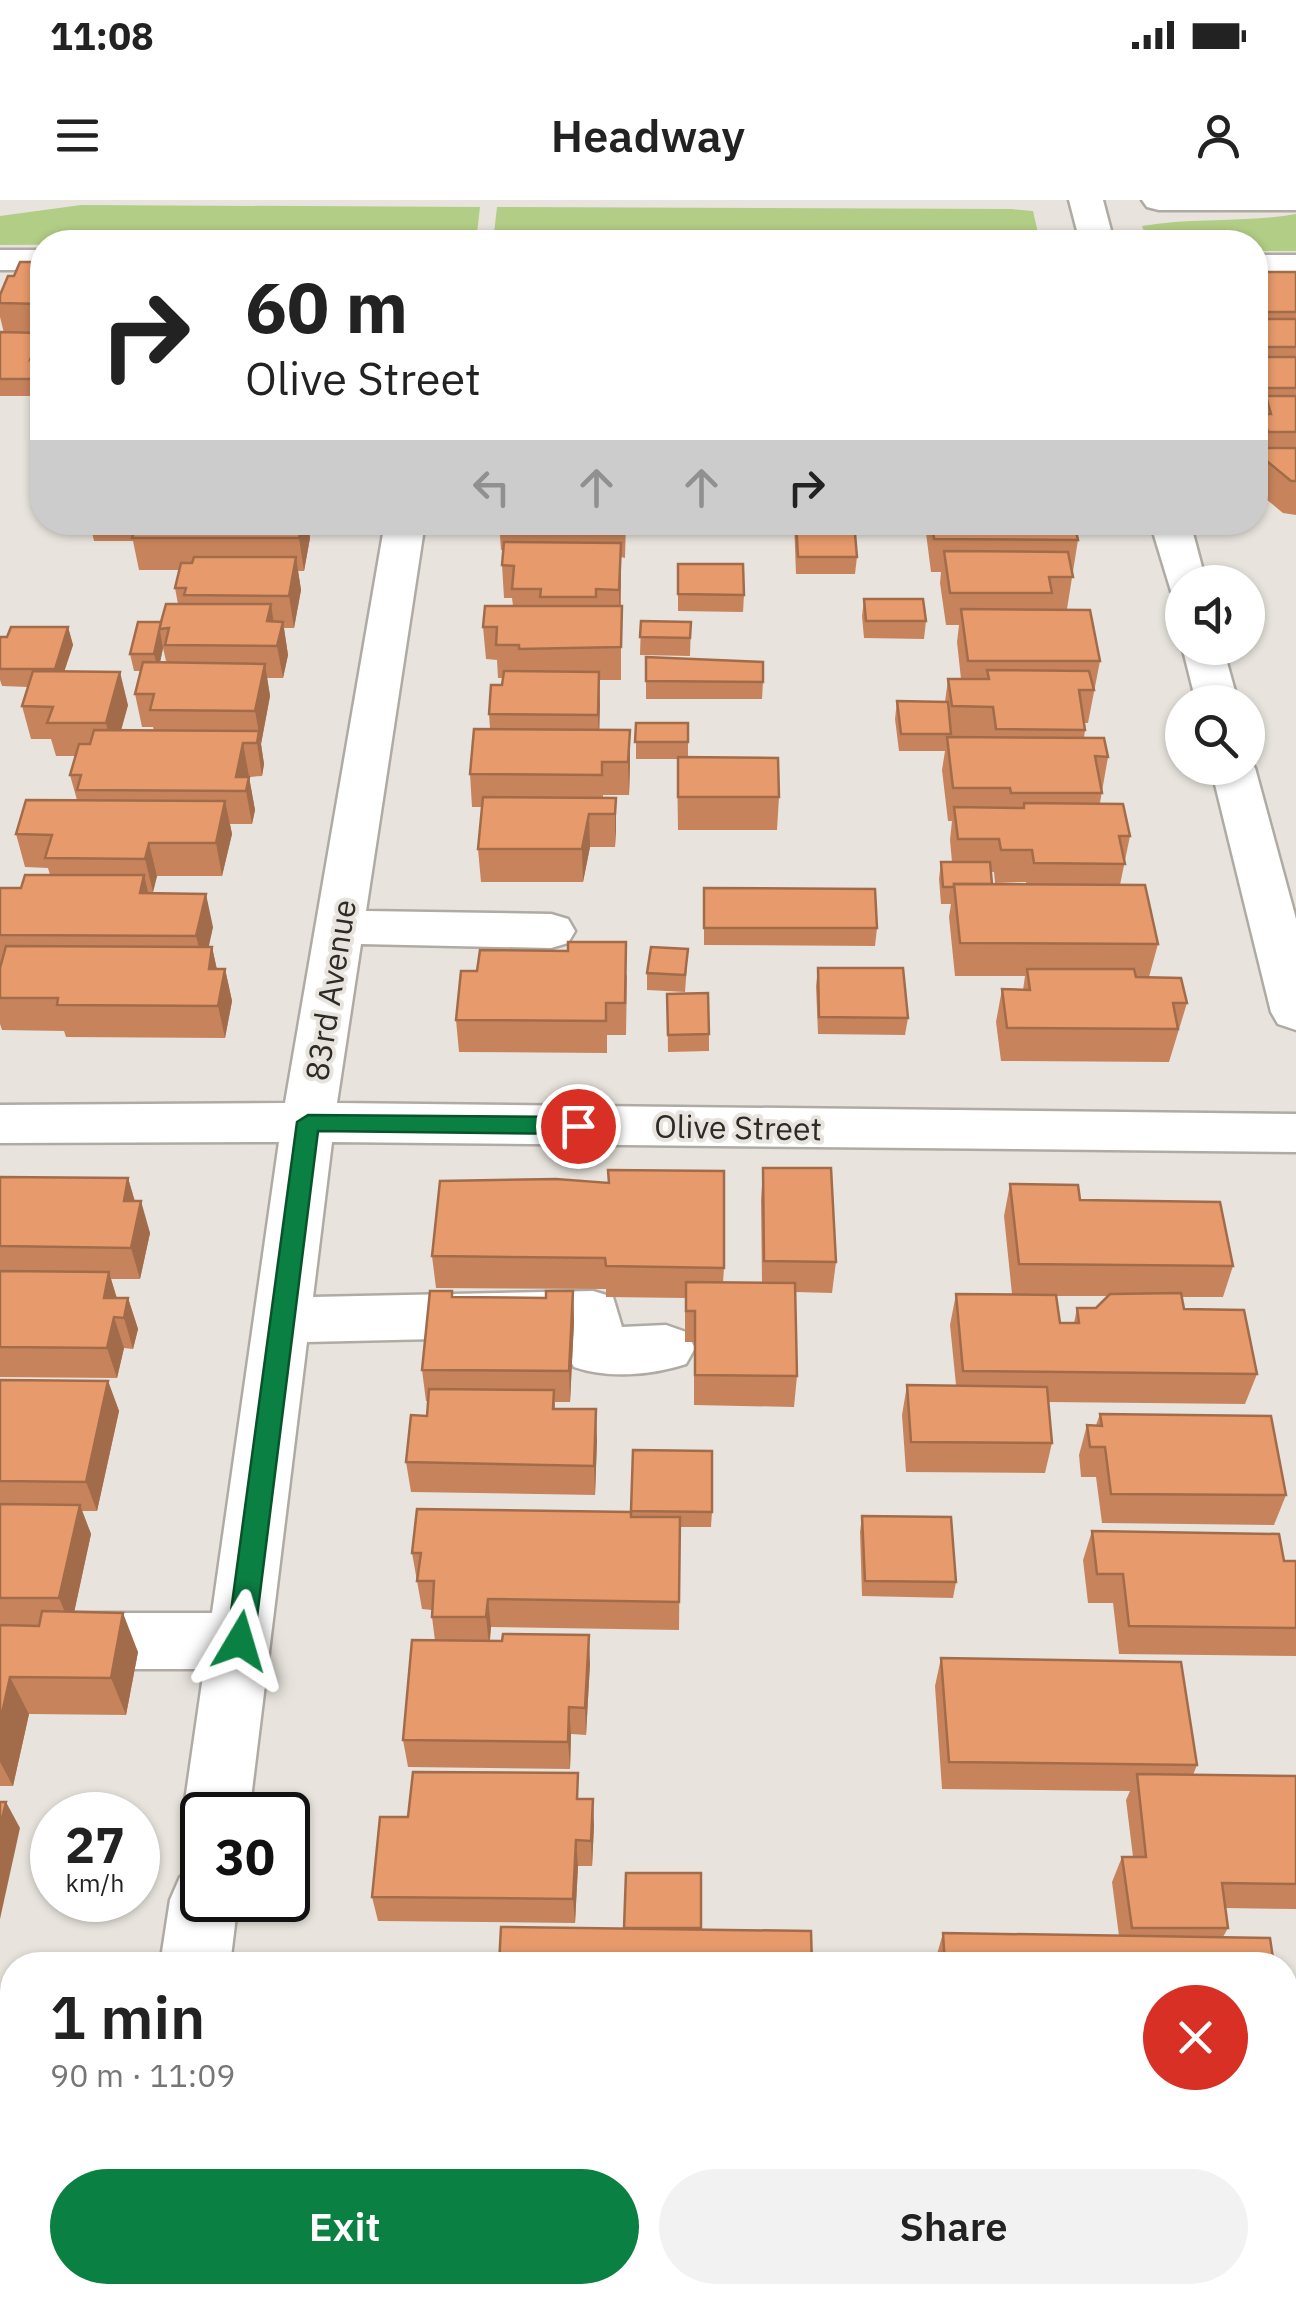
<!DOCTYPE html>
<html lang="en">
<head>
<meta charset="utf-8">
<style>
  :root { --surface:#fff; --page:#f2f2f2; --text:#222; --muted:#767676; --accent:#0b8043 }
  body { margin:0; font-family:"IBM Plex Sans",sans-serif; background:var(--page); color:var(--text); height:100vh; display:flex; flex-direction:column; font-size:38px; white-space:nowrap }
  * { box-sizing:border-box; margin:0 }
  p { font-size:32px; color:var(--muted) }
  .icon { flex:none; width:55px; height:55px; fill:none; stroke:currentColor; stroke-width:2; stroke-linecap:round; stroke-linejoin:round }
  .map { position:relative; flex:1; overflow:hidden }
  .panel { position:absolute; left:0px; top:1752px; width:1298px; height:352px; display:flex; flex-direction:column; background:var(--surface); border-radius:40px 40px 0 0; box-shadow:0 2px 8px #0004 }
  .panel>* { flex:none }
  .guide { position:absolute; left:30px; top:30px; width:1238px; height:305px; border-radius:40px; box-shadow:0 2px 8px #0004; background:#fff; color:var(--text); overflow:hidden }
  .tools { position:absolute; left:1165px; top:365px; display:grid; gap:20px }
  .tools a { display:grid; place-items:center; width:100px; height:100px; border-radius:50%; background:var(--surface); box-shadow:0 2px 8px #0004; font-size:50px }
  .speed { position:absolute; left:30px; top:1592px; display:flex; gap:20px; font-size:50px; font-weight:700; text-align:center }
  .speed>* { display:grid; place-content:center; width:130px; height:130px; border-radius:50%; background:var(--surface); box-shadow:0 2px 8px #0004; line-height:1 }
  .speed small { font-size:25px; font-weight:400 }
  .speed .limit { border:5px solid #111; border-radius:15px; background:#fff; color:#111 }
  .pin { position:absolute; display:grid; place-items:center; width:85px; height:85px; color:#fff; margin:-42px; border:5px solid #fff; border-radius:50%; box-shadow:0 2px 10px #0007 }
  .me { position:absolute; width:110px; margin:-55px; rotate:7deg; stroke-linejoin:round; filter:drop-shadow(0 0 8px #0008) }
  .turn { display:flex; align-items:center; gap:35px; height:210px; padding:0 50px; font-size:45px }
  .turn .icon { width:130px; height:130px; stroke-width:2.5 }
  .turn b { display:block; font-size:70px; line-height:85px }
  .lanes { display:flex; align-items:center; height:95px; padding:0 50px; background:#0003; justify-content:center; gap:50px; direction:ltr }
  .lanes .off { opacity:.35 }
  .round { display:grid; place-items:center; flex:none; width:105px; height:105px; border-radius:52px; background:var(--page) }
  .summary { display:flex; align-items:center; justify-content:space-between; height:170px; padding:0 50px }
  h1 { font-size:60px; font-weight:600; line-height:75px }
  .primary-button { display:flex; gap:20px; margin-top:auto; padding:20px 50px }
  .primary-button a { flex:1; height:115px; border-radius:60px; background:var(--accent); color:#fff; font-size:40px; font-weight:600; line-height:115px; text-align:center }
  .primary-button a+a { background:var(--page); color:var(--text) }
  .status { display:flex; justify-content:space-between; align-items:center; height:70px; padding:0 50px; background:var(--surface); direction:ltr }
  .status svg { height:28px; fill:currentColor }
  header { display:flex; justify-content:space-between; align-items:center; height:130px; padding:0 50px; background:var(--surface); font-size:45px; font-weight:600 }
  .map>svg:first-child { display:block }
  .green { fill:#b2cd86 }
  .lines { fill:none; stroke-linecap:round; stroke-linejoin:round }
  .minor-casing { stroke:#afaba4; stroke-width:5 }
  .major-casing { stroke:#afaba4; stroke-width:5 }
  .minor { fill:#fff; fill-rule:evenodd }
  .major { fill:#fff; fill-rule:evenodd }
  .wall { fill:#c7845c; fill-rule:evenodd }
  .shaded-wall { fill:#a26c4b }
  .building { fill:#e79a6b; stroke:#a26c4b; stroke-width:2.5 }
  .route { fill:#0b8043; stroke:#07532c; stroke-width:2.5 }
  .labels { text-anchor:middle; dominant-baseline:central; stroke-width:8; stroke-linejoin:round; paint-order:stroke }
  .street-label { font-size:32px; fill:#2d2b28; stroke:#e8e4dd }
</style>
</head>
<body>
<div class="status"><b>11:08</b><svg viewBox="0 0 49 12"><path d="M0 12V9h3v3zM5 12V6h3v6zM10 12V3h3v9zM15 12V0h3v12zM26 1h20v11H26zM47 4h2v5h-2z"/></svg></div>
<header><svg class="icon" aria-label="menu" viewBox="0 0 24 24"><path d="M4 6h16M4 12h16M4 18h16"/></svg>Headway<svg class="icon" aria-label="person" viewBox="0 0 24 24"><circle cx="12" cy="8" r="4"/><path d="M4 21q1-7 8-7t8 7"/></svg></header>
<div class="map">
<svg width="1296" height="2103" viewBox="0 0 1296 2103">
  <rect width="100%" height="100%" fill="#e8e4dd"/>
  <g class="green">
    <polygon points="81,5 480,7 476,42 0,45 0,16"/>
    <polygon points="497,7 1011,9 1033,11 1038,33 897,42 493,42"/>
    <path d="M1296 14V51H1255V42H1148L1142 26C1193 17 1245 23 1296 14Z"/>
  </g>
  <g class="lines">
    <g class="minor-casing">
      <g id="minor">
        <polygon points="1069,0 1103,0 1114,42 1080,42"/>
        <path d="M385 322H425L366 711 551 714 568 719 575 731 568 743 551 748 361 744 337 903 1296 914V952L332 942 313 1097 593 1091 613 1097 622 1127 666 1125 686 1132 695 1148 686 1164C652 1175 608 1179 574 1167L565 1151V1136L307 1142 249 1615H202V1641L192 1637 183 1615 204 1469H0V1413H212L279 942 0 943V905L285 903Z"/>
        <polygon points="1150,322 1190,322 1206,382 1182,382 1182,393 1171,391"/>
        <polygon points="1182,446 1223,448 1238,502 1196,502"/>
        <polygon points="1248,558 1255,568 1296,719 1296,830 1278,824 1271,812 1211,568 1248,568"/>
        <polygon points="202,1667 202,1700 238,1700 230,1765 160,1765 170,1700 180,1677"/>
        <polygon points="112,2092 188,2092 187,2103 111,2103"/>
      </g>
    </g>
    <g class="major-casing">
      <g id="major">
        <polygon points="1142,0 1296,0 1296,10 1159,10 1147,7"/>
        <rect x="0" y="50" width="42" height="20"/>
        <rect x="1255" y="55" width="41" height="20"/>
      </g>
    </g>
    <use href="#minor" class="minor"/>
    <use href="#major" class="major"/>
  </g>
  <g class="wall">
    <polygon points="42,62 42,155 41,160 42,160 42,196 0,196 0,132 4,133 0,117 0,95 14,76"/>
    <polygon points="1255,72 1296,72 1296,315 1283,313 1255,290 1255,242 1260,220 1255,220"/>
    <path d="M308 322 310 338 304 371H298L301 390 294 428H284L288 455 283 478H267L270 496 261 544 264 564 262 576 249 577 255 610 252 624H230L232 634 222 676H157L153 692H148L149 693 213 727 208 747H212L217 769H225L232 801 225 838 66 837 64 831 2 830 0 824V688H21L50 675 48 668 25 667 16 634 77 600 70 575 75 556H56L51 539H31L22 506 28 487 2 486 0 480V437L68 427 73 445 64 472 128 505 121 530 154 531 153 527H142L135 494 141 471H134L130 454 178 404 175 388 179 370H139L133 341H94L90 324ZM163 448 166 461 169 463H160Z"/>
    <polygon points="499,322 626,322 625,358 621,357 621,480 599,480 599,530 630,563 629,595 603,595 603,598 616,598 615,647 590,647 583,682 481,682 478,649 482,607 472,607 470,574 490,529 489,514 502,485 503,478 498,478 497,460 486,459 483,427 513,406 512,398 504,398 502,365 504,350 501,350"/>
    <polygon points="794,322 854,322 857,357 855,374 796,374"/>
    <path d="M927 322H1074L1078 340 1067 409 1100 461 1088 523H1084L1085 530 1084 538 1108 557 1100 603 1130 636 1120 685 1158 744 1149 777 1187 803 1169 862 1001 861 996 822 1002 789 1023 790 1025 776H955L949 717 951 704H941L939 679 941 662H952L950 640 952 621H948L942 570 945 551H899L895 519 897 501 945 502 948 479H961L957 442 959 425H946L940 383 941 372H931L926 333ZM991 672H994L995 683 1026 682V685L992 684Z"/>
    <polygon points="678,364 744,395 743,412 678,411"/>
    <polygon points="864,399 926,421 924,439 864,438 862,416"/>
    <polygon points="641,421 691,422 690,456 640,455"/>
    <polygon points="646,457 763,482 762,499 646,499"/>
    <polygon points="636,523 688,523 688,558 779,597 777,630 678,630 677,559 636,559"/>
    <polygon points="704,688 877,728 875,746 704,745"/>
    <polygon points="687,766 685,792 647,790 647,773"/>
    <polygon points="818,768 908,818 905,835 818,834 816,786"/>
    <polygon points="627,775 626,835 607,835 607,853 459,852 456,820"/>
    <polygon points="667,794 709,834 709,851 668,852"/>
    <polygon points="763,968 836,1062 832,1093 795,1092 797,1176 794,1207 694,1205 694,1142 685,1142 685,1098 606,1097 606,1089 436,1088 432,1056 440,981 724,1068 723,1083 762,1083 761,1000"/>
    <polygon points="0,977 128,978 135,1001 150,1033 140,1079 111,1079 117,1098 128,1098 138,1129 133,1149 124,1148 117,1178 0,1177"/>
    <path d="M1010 984 1080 1000 1233 1066 1223 1097H1182L1184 1109 1257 1174 1245 1204 1048 1202 1052 1243 1045 1273 906 1272 902 1215 907 1185H956L950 1125 956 1094H1012L1004 1016ZM1056 1096H1108L1096 1108H1077L1074 1123H1060Z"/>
    <polygon points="573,1091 574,1122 570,1202 555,1202 555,1209 597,1240 595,1295 411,1292 406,1262 427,1216 428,1201 426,1201 422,1170 453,1097 546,1098"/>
    <polygon points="0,1180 108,1181 119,1211 97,1311 82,1311 91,1334 74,1412 138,1452 126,1515 29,1514 13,1586 0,1586"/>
    <polygon points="1100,1214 1286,1295 1274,1325 1102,1323 1096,1277 1081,1277 1079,1255 1087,1225 1096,1225"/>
    <polygon points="633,1250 712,1312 711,1327 680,1327 679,1430 491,1427 490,1441 590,1463 586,1535 571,1534 570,1569 408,1567 403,1540 435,1441 432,1417 432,1410 422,1409 412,1353 631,1312"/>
    <polygon points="862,1316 956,1382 953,1398 862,1396 860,1332"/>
    <polygon points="1092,1331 1284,1361 1296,1361 1296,1456 1119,1454 1113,1403 1088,1403 1083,1360"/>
    <polygon points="941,1458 1197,1565 1193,1575 1296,1576 1296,1709 1225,1708 1228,1728 1223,1737 1274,1765 934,1765 943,1733 1119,1736 1112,1682 1122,1657 1133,1657 1126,1600 1130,1591 942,1589 935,1486"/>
    <polygon points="580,1599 594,1625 592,1666 578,1666 575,1723 378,1721 372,1697"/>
    <rect x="1285" y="1909" width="11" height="168"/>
  </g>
  <g class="shaded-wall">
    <polygon points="41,133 42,155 34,177 30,160"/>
    <polygon points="303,322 308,322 310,338 304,371 299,338"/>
    <polygon points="621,343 621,375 619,422 619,390"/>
    <polygon points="296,357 301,390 294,428 289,396"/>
    <polygon points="271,404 276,437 267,421"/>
    <polygon points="283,422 288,455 283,478 277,446"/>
    <polygon points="68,427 73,445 59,487 55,469"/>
    <polygon points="160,431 163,448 158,471 154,454"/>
    <polygon points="265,464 270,496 261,544 255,511"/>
    <polygon points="120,472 128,505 114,556 106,523"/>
    <polygon points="599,472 600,505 599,548 598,515"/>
    <polygon points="630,530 630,563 629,595 628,562"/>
    <polygon points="259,531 264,564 262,576 257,543"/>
    <polygon points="243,543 249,576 246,591 236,577"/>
    <polygon points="249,577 255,610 252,624 246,591"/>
    <polygon points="616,598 616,631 615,647 615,614"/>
    <polygon points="225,601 232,634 222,676 216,643"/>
    <polygon points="589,614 590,647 583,682 582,649"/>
    <polygon points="149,643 157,676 153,692 145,659"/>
    <polygon points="144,675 152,708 140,693"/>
    <polygon points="206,694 213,727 204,769 196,736"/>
    <polygon points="212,747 219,780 209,769"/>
    <polygon points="225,769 232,801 225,838 218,806"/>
    <polygon points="128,978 137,1010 124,1001"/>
    <polygon points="141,1001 150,1033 140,1079 131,1048"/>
    <polygon points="109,1072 118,1103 114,1117 124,1148 117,1178 107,1148 104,1098"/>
    <polygon points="573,1091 574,1122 570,1202 569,1171"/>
    <polygon points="128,1098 138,1129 133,1149 124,1118"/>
    <polygon points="108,1181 119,1211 97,1311 86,1282"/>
    <polygon points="596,1209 597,1240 595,1295 594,1266"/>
    <polygon points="80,1305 91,1334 71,1427 59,1398"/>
    <polygon points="488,1399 491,1427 489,1445 486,1417"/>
    <polygon points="123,1413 138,1452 126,1515 111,1478"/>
    <polygon points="589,1435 590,1463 586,1535 585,1508"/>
    <polygon points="10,1477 29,1514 13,1586 0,1562 0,1522"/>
    <polygon points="569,1507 571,1534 570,1569 568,1542"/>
    <polygon points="593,1599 594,1625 592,1666 591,1641"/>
    <polygon points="6,1602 20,1628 0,1719 0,1627"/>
    <polygon points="576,1640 578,1666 575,1723 573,1699"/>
  </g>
  <g class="building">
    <polygon points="20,62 42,62 42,104 0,103 0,95 8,76 14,76"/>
    <rect x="1255" y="72" width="41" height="40"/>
    <rect x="1255" y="119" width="41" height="28"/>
    <polygon points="0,132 41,133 30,160 42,160 42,179 0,179"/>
    <rect x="1255" y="157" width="41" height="31"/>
    <polygon points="1266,196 1296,196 1296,232 1268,232 1262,214 1271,214"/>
    <polygon points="1256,248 1296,248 1296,281 1291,281 1256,252"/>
    <polygon points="90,322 137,322 136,324 90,324"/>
    <polygon points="137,322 303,322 299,338 132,338"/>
    <polygon points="506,322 625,322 625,325 597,325 596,331 506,330"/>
    <polygon points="796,322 854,322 857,357 798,357"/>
    <polygon points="932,322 1074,322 1078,340 934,339"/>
    <polygon points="504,342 621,343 619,390 596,389 596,397 540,397 541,389 512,389 514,366 502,365"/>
    <polygon points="944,351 1068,352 1073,377 1049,377 1052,393 950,393"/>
    <polygon points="194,357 296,357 289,396 184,395 186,388 175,388 181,363 192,363"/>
    <polygon points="678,364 743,364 744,395 678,394"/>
    <polygon points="864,399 923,399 926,421 866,421"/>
    <polygon points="166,404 271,404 267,421 283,422 277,446 165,445 169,428 159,429"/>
    <polygon points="485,406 622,406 621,447 519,449 519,445 496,445 497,427 483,427"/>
    <polygon points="961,409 1090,410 1100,461 968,461"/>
    <polygon points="641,421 691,422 690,438 640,437"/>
    <polygon points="138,422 161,422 154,454 130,454"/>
    <polygon points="11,427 68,427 55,469 0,469 0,437 7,437"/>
    <polygon points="646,457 763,462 763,482 646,481"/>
    <polygon points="143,462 265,464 255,511 150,510 154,494 135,494"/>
    <polygon points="987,470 1089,471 1094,490 1079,490 1085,530 996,529 993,507 952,506 948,479 989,479"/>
    <polygon points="33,471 120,472 106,523 47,523 53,507 22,506"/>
    <polygon points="504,471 599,472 598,515 489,514 491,485 502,485"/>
    <polygon points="897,501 948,502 951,534 901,534"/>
    <polygon points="636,523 688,523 688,542 635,542"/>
    <polygon points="474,529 630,530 628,562 602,562 602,575 470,574"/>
    <polygon points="94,530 259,531 257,543 243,543 236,577 249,577 246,591 77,590 81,575 70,575 79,544 90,544"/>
    <polygon points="947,537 1104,538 1108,557 1095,556 1102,593 1011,593 1010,588 953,588"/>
    <polygon points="678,557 778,558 779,597 678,597"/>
    <polygon points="483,597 616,598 615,614 589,614 582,649 478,649"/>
    <polygon points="26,600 225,601 216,643 149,643 145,659 45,658 52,635 16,634"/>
    <polygon points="1024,603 1123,604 1130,636 1119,636 1125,664 1034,663 1032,650 1001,650 999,639 958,639 954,607 1024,608"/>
    <polygon points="941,662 990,662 992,684 954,684 954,687 943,687"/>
    <polygon points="25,675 144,675 140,693 206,694 196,736 0,735 0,688 21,688"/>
    <polygon points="954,684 1145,685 1158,744 960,743"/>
    <polygon points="704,688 875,689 877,728 704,728"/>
    <polygon points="568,742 626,742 625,803 606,803 606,821 456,820 461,771 477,771 480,750 568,751"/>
    <polygon points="6,746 212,747 209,769 225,769 218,806 57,805 58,798 0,798 0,768"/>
    <polygon points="651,747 688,749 685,775 647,773"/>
    <polygon points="818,768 903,768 908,818 819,817"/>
    <polygon points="1027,769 1134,769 1136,777 1181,778 1187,803 1173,803 1178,829 1007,828 1002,789 1030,790"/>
    <polygon points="708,793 709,834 668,835 667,794"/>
    <polygon points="763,968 831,968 836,1062 764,1061"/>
    <polygon points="608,970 724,971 724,1068 606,1066 605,1058 432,1056 440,981 556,979 609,983"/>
    <polygon points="0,977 128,978 124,1001 141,1001 131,1048 0,1046"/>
    <polygon points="1010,984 1078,985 1080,1000 1220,1002 1233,1066 1019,1064"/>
    <polygon points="0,1071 109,1072 104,1098 128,1098 124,1118 114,1117 107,1148 0,1147"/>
    <polygon points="686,1082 795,1083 797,1176 695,1175 695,1111 686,1111"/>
    <polygon points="430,1091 452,1091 452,1097 546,1098 546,1091 573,1091 569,1171 422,1170"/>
    <polygon points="1181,1093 1184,1109 1244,1110 1257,1174 963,1171 956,1094 1056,1095 1060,1123 1079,1123 1077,1108 1096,1108 1110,1094"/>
    <polygon points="0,1180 108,1181 86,1282 0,1281"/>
    <polygon points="907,1185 1047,1187 1052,1243 911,1242"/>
    <polygon points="429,1189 554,1190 553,1209 596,1209 594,1266 406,1262 411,1215 427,1216"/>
    <polygon points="1100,1214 1271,1216 1286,1295 1111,1294 1105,1247 1090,1247 1087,1225 1102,1226"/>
    <polygon points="633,1250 712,1251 712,1312 631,1311"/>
    <polygon points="0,1304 80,1305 59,1398 0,1398"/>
    <polygon points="417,1309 631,1312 631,1317 680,1317 679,1402 488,1399 486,1417 432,1417 434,1381 417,1381 421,1353 412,1353"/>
    <polygon points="862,1316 951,1317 956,1382 865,1381"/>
    <polygon points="1092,1331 1279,1334 1284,1361 1296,1361 1296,1428 1129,1426 1123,1374 1097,1374"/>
    <polygon points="42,1411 123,1413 111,1478 10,1477 0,1522 0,1425 39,1426"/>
    <polygon points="503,1434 589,1435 585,1508 569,1507 568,1542 403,1540 412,1440 502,1441"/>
    <polygon points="941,1458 1181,1462 1197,1565 949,1562"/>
    <polygon points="413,1572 578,1573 577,1599 593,1599 591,1641 576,1640 573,1699 372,1697 380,1617 408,1617"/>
    <polygon points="1137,1574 1296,1576 1296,1684 1222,1683 1228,1728 1132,1728 1122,1657 1146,1657"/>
    <polygon points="0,1602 6,1602 0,1627"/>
    <polygon points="626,1673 701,1673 701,1728 624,1728"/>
    <polygon points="501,1727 811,1731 812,1765 499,1765"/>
    <polygon points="943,1733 1270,1738 1274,1765 945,1765"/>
    <polygon points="1285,1827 1292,1866 1285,1866"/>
    <rect x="1285" y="1909" width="11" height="143"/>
    <polygon points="902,2097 999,2099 1000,2103 902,2103"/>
  </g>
  <polygon class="route" points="308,915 578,917 589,926 578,934 318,931 254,1441 250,1449 240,1453 231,1449 227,1441 297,922"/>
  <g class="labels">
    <g class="street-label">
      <text transform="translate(330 790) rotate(-81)">83rd Avenue</text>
      <text transform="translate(738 927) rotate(1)">Olive Street</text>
    </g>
  </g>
</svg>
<div class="tools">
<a><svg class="icon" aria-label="sound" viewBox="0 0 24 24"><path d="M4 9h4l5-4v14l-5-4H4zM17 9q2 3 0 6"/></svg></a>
<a><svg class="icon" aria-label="search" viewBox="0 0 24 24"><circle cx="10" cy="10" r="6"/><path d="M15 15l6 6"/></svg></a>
</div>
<div class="speed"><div>27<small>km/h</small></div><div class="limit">30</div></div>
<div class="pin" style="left:578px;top:926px;background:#d93025"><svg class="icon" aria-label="arrive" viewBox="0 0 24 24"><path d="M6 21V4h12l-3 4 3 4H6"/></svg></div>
<svg class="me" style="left:240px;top:1441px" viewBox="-20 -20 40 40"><path d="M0-17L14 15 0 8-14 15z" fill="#0b8043" stroke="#fff" stroke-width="4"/></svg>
<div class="guide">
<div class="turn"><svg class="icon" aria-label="right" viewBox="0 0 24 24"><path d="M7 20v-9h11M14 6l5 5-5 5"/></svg><div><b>60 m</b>Olive Street</div></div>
<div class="lanes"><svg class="icon off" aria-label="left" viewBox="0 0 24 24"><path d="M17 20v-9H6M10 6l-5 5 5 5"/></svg><svg class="icon off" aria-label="ahead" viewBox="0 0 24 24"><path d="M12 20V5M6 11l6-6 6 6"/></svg><svg class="icon off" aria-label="ahead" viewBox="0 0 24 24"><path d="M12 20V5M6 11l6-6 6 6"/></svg><svg class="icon" aria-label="right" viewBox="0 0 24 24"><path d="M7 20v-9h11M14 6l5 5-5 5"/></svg></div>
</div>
<section class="panel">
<div class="summary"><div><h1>1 min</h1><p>90 m · 11:09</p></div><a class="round" style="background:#d93025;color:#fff"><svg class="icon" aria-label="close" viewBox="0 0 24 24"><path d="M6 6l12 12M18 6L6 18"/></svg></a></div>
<div class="primary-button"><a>Exit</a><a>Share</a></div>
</section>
</div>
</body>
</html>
